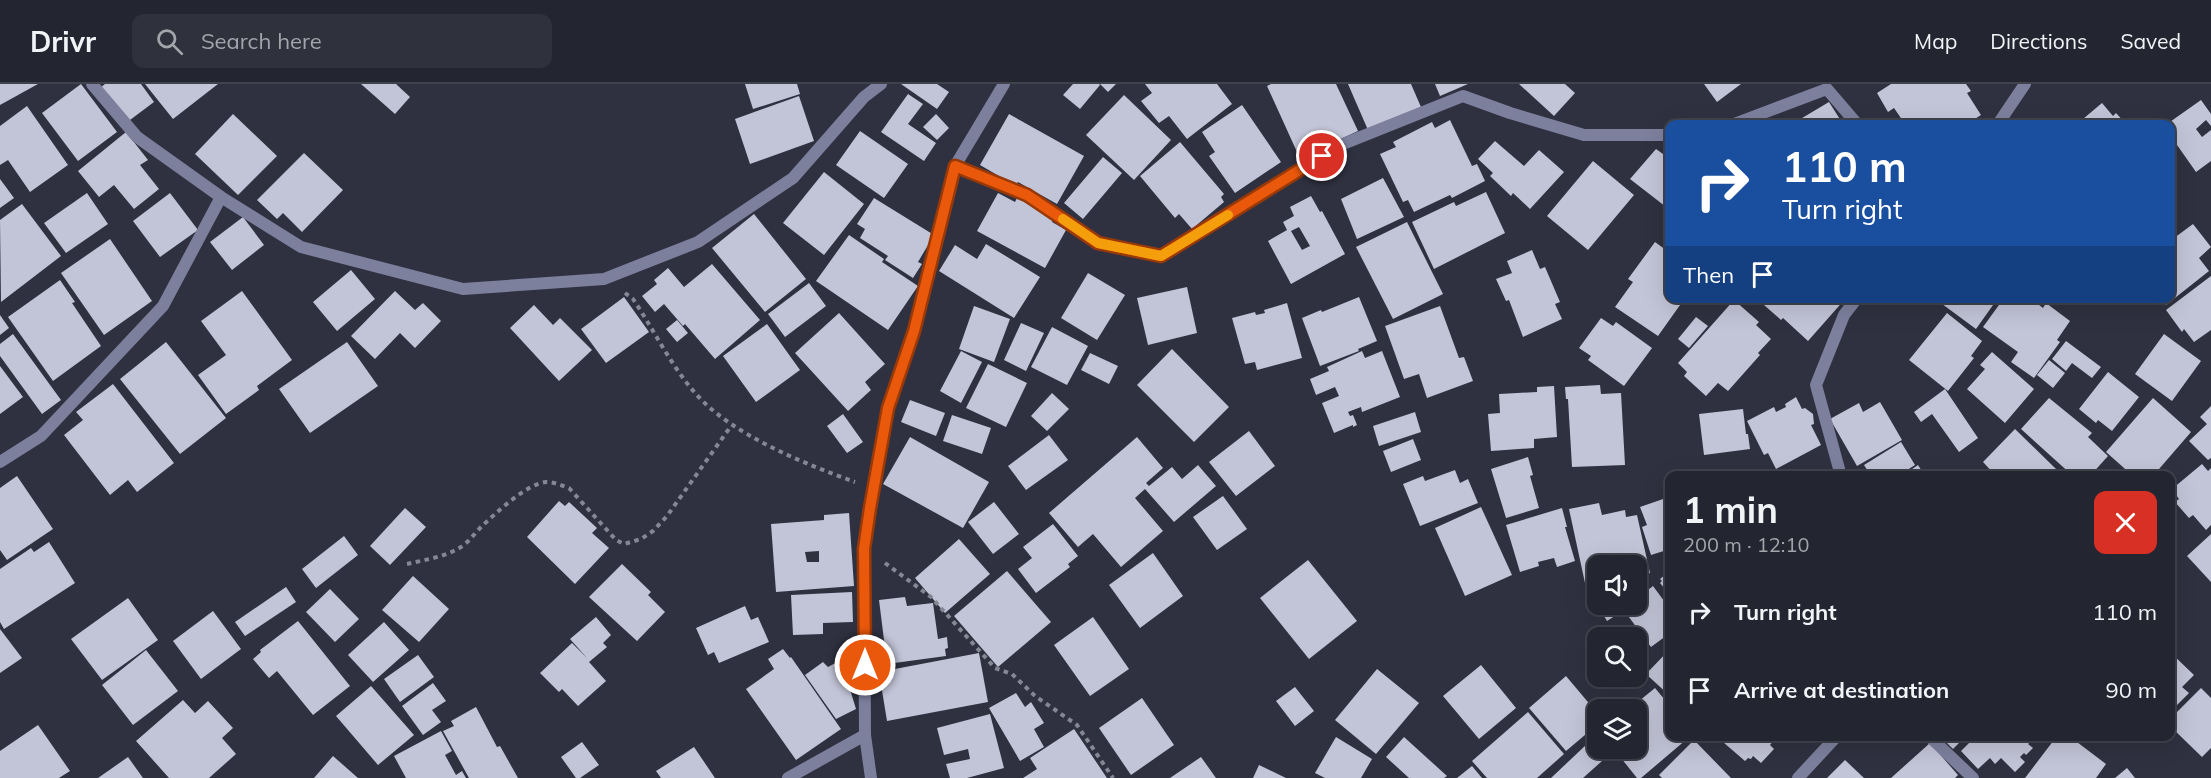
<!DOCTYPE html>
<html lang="en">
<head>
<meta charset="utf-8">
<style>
  :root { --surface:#232530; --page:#2f313c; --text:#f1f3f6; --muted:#a3a5ab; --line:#40424c }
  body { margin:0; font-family:Mulish,sans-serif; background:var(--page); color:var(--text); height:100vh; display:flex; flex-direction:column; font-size:22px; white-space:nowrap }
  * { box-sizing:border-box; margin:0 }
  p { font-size:20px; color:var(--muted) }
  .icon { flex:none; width:33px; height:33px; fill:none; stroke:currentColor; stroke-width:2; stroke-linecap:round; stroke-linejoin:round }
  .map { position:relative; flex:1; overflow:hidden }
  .sheet { position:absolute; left:1665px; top:387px; width:510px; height:270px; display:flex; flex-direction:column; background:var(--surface); border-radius:12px; box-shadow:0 6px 24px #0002,0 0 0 2px var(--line) }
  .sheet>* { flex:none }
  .guide { position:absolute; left:1665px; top:36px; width:510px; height:183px; border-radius:12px; box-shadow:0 6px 24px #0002,0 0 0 2px var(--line); background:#1a4fa0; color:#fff; overflow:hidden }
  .buttons { position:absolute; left:1587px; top:471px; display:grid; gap:12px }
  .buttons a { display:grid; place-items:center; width:60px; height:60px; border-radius:12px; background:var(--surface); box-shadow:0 6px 24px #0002,0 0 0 2px var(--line); font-size:30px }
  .pin { position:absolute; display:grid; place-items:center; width:51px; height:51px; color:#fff; margin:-26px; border:3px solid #fff; border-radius:50%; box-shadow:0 2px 6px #0007 }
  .me { position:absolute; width:66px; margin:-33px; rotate:0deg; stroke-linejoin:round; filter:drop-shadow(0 0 4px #0008) }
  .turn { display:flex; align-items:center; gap:21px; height:126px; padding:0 18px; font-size:27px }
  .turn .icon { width:78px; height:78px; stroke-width:2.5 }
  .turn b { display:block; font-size:42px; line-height:51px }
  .then { display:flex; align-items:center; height:57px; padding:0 18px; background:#0003; gap:12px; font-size:22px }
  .round { display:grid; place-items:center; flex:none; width:63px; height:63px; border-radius:12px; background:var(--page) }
  .head { display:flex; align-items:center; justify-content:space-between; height:102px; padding:0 18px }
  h1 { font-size:36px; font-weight:700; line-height:45px }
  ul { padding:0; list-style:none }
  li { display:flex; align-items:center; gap:18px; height:78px; padding:0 18px }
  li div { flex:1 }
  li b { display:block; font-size:22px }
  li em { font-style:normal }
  header { display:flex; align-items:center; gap:36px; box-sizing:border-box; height:84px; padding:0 30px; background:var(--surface); border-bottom:2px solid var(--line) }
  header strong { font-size:28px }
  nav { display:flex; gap:33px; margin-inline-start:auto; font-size:21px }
  .search { width:420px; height:54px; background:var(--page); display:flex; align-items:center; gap:15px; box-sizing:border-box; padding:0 21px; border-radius:12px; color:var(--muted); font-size:22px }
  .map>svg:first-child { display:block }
  .building { fill:#c2c4d7; fill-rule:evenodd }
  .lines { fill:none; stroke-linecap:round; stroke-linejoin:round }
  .path { stroke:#858794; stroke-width:4; stroke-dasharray:4.5 4.5; stroke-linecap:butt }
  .street { stroke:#7c809d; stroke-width:12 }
  .route-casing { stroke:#983908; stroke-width:15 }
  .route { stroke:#ea580c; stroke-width:10 }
  .slow { stroke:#f59e0b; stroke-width:10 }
</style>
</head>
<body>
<header>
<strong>Drivr</strong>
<div class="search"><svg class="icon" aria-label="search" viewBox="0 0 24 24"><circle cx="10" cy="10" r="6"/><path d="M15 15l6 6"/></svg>Search here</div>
<nav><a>Map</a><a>Directions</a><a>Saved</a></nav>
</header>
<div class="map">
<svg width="2211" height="694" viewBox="0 0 2211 694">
  <rect width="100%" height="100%" fill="#2f3140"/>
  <g class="building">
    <polygon points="0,0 38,0 0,21"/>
    <polygon points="81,0 117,48 78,77 42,29"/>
    <polygon points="105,0 141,0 154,18 126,39 100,4"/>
    <polygon points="145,0 218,0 173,35"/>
    <polygon points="361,0 396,0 410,13 395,30"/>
    <polygon points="745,0 797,0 800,10 753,25"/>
    <polygon points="901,0 937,0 949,8 937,25"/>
    <polygon points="1073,0 1099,0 1100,1 1080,25 1063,11"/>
    <polygon points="1100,0 1116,0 1108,8"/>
    <polygon points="1145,0 1217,0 1232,20 1187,55 1169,32 1159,39 1141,17 1152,9"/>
    <polygon points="1271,0 1336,0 1358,47 1332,59 1329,53 1297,68 1267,2"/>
    <polygon points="1348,0 1411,0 1421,23 1368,46"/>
    <polygon points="1435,0 1468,0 1440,12"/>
    <polygon points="1519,0 1565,0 1575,9 1554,32"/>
    <polygon points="1704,0 1741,0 1717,18"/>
    <polygon points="1891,0 1966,0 1971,7 1967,9 1981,31 1967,40 1905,40 1894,24 1888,28 1877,9"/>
    <polygon points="908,10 923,20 908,40 936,59 924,77 881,48"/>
    <polygon points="1124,11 1171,56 1134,96 1086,51"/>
    <polygon points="799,12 814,57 750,80 735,35"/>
    <polygon points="2201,16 2211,30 2211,42 2206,36 2196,45 2202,53 2211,46 2211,77 2196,88 2170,51 2170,40 2167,40"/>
    <polygon points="1829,18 1843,40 1792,40"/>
    <polygon points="2102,19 2113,32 2116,29 2126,40 2077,40"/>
    <polygon points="1242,21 1281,78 1235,109 1209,72 1215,68 1202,48"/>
    <polygon points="27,22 68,81 30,108 8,76 0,81 0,42"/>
    <polygon points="233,30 277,72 238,111 195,70"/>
    <polygon points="936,30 949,44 937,56 923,43"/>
    <polygon points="1009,30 1084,72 1057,120 1018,98 1016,102 980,81"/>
    <polygon points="1450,36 1472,82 1477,80 1485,97 1452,114 1450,111 1414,128 1408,116 1403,118 1380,70 1396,63 1393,58 1432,38 1435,44"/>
    <polygon points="860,47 908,80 884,114 836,81"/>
    <polygon points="126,48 148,76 140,81 159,105 134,125 114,101 99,113 78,87"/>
    <polygon points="1495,57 1524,82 1539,66 1564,88 1530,125 1513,109 1511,112 1490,92 1493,89 1478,75"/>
    <polygon points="1180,58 1224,110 1221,113 1224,118 1192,145 1179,130 1175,134 1140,92"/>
    <polygon points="1656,65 1670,75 1670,126 1630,95"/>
    <polygon points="304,69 343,106 302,148 283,129 277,135 257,116"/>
    <polygon points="1103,73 1122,89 1083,135 1064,119"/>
    <polygon points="1593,77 1634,111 1588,166 1547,132"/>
    <polygon points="824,88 864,120 824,171 783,139"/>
    <polygon points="1383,94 1404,133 1357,155 1341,115"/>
    <polygon points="0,95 14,114 0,124"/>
    <polygon points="1486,108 1505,149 1434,185 1412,138 1454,118 1456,122"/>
    <polygon points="87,109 108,140 66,169 44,139"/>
    <polygon points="170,109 198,146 160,173 133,137"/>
    <polygon points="998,109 1015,118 1017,114 1054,134 1052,138 1066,146 1045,184 977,147"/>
    <path d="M1311 112 1320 128 1322 127 1345 170 1291 200 1268 157 1287 146 1283 138 1294 132 1290 123ZM1299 143 1310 162 1302 166 1291 147Z"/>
    <polygon points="874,114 934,151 918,178 922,180 913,194 885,176 888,172 860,154 865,145 857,140"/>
    <polygon points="22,120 61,172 1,218 0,136"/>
    <polygon points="754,130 806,195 765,228 712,164"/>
    <polygon points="243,133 264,161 232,186 210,158"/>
    <polygon points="1407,138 1443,210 1393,235 1356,163"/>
    <polygon points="2193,140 2211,163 2199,174 2209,187 2166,221 2161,214 2170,214 2170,157"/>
    <polygon points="849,151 884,175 882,178 918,202 888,246 816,197"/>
    <polygon points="110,155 152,217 104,251 61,189"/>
    <polygon points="1655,158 1670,169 1670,214 1685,214 1658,252 1615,223 1633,198 1628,195"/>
    <polygon points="986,160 1040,193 1014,234 939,187 955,161 977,175"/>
    <polygon points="1532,166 1540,185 1545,183 1560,218 1555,220 1562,235 1523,253 1509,216 1506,217 1496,195 1512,189 1507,177"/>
    <polygon points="712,180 760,236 715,275 685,240 683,242 664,220 655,228 642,212 657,200 654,196 668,184 684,203"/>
    <polygon points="351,186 375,215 337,247 313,218"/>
    <polygon points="1088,189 1125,211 1097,256 1061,234"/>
    <polygon points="2211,192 2211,246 2194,258 2184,245 2182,248 2166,226"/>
    <polygon points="60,196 75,218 72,219 101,262 53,297 8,233"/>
    <polygon points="809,199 826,222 785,253 768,230"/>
    <polygon points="1187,203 1197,249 1148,261 1137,214"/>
    <polygon points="242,207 292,276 257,302 259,306 226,330 198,291 226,271 201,237"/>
    <polygon points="395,207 415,226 423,219 441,237 415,264 400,249 375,275 351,252"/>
    <polygon points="624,213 649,248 606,279 581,245"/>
    <polygon points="1359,213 1377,257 1358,265 1359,267 1320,282 1302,234 1321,226 1322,228"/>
    <polygon points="1756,214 1846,214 1808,257 1783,234 1781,236"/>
    <polygon points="1934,214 1998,214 1976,245"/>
    <polygon points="2004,214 2030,214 2043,224 2046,219 2070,237 2057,256 2060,258 2034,294 2011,278 2018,268 1983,243"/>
    <polygon points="1734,216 1759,238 1756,241 1771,255 1758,269 1760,271 1728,307 1718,299 1706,312 1684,292 1687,288 1678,279"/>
    <polygon points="1287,219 1302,274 1257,286 1255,278 1245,280 1232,234 1255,228 1256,231 1265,229 1264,226"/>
    <polygon points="534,221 553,241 560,234 592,266 559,297 510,244"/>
    <polygon points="974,222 1010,235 994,278 959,265"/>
    <polygon points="1440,222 1459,274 1464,273 1473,297 1427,314 1419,290 1404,295 1385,242"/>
    <polygon points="839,229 885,280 865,298 871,306 848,327 795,269"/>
    <polygon points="1947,229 1982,257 1971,272 1974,274 1948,307 1909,276"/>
    <polygon points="0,231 9,244 0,251"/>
    <polygon points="1696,233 1708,242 1689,264 1678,255"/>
    <polygon points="1601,234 1613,242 1616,238 1652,264 1624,302 1588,276 1591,272 1579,264"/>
    <polygon points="677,236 688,249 677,258 666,245"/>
    <polygon points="1021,239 1044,249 1026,287 1004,276"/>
    <polygon points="767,240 800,286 756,318 723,272"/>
    <polygon points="1052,243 1088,262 1067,301 1031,283"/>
    <polygon points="13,250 61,316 42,330 0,272 0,260"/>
    <polygon points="2164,250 2201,277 2172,317 2135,290"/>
    <polygon points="2066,257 2101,283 2092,294 2072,279 2066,287 2052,275"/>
    <polygon points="166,258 226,334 180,370 120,295"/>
    <polygon points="347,258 378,302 310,349 279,305"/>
    <polygon points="1172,265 1229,323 1194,358 1137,301"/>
    <polygon points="961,267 982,278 961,319 940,307"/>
    <polygon points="1362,267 1365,274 1382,267 1400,313 1362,328 1361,323 1348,328 1350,332 1353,331 1357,341 1353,343 1353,341 1334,349 1322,319 1339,312 1335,303 1316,311 1310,295 1329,287 1327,283"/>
    <polygon points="1992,268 2034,305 2005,339 1967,305 1985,285 1980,281"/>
    <polygon points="1090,269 1118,282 1109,300 1081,286"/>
    <polygon points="2049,276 2065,289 2053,304 2037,291"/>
    <polygon points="988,280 1027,299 1006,343 966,324"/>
    <polygon points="0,282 23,313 0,330"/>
    <polygon points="2108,288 2139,313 2112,347 2098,336 2096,339 2079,325"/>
    <polygon points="113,300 174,379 137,408 128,396 110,411 64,351 83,336 76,328"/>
    <polygon points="1600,301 1601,310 1621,309 1625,381 1572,383 1568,315 1566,315 1565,303"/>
    <polygon points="1554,302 1557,353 1534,355 1534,364 1491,367 1488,330 1500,329 1499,310 1537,308 1537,303"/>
    <polygon points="1945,305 1978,354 1959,368 1932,330 1921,338 1914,328"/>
    <polygon points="1052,309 1069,325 1047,347 1031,332"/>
    <polygon points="1796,313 1802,325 1805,324 1813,330 1814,340 1811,341 1821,361 1776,385 1768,369 1764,371 1747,337 1774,323 1776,328 1786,323 1785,320"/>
    <polygon points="2049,314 2092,349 2088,353 2108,372 2090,392 2073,392 2021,345"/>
    <polygon points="2153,314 2191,348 2153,392 2133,392 2106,368"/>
    <polygon points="910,316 945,329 936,352 901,338"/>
    <polygon points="1880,318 1902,356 1857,382 1830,335 1859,319 1863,328"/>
    <polygon points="2211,322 2211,374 2208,376 2189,357 2207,340 2200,333"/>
    <polygon points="1743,325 1746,350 1748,350 1750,365 1704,371 1699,330"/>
    <polygon points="1415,328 1421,348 1379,362 1373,342"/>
    <polygon points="843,330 863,358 847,369 827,342"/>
    <polygon points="952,331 991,344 982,370 943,357"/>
    <polygon points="2015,345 2056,385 2049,392 1996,392 1983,378"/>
    <polygon points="1249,347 1275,382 1236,412 1209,378"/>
    <polygon points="1049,351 1068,376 1026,406 1008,382"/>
    <polygon points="910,353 989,398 963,444 883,400"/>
    <polygon points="1137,353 1163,384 1146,399 1149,402 1172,383 1182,395 1198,381 1216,402 1174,438 1145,405 1135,414 1163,447 1121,483 1093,450 1078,463 1049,429"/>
    <polygon points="1413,355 1421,376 1391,388 1383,367"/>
    <polygon points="1901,358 1915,381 1898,392 1871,392 1864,381"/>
    <polygon points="1528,373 1533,391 1530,392 1539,424 1506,434 1491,385"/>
    <polygon points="2202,380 2208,387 2211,384 2211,441 2206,446 2193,431 2189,434 2175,418 2179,415 2172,405"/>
    <polygon points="1918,381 1925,392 1902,392"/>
    <polygon points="1455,386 1460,399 1468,395 1478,419 1420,442 1403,400 1423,392 1425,397"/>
    <polygon points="17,392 53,445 7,476 0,466 0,404"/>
    <polygon points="1223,412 1247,445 1217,466 1193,433"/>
    <polygon points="1666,414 1670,418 1670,465 1651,471 1642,443 1647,441 1640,423"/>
    <polygon points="559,417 565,422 569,418 597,444 592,449 609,464 575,500 527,453"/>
    <polygon points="994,418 1019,450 993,470 968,438"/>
    <polygon points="1599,419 1602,431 1625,426 1626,433 1637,431 1650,489 1636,492 1636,482 1598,482 1598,496 1585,499 1569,425"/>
    <polygon points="1481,423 1512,491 1465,512 1435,444"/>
    <polygon points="405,424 426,443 390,481 370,462"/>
    <polygon points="1562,424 1567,443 1565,443 1575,477 1557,483 1554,474 1538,478 1539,482 1520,488 1506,441"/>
    <path d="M849 429 854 502 776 508 771 440 824 436V431ZM819 467V478H807L805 468Z"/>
    <polygon points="1053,440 1078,472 1068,480 1070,483 1036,509 1018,485 1032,474 1023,463"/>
    <polygon points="2211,450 2211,498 2187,472"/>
    <polygon points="344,452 358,471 316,504 302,485"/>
    <polygon points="959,455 990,490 945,529 915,494"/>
    <polygon points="49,458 75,499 4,545 0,538 0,485 31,464 34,468"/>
    <polygon points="1153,469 1183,512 1140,544 1109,501"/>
    <polygon points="1308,476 1357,537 1309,575 1260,514"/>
    <polygon points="622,480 651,508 648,511 665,528 637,557 589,513"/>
    <polygon points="1007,487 1051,538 998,583 954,532"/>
    <polygon points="1670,487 1670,511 1660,499 1662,497 1660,495"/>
    <polygon points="413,492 449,525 419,558 382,526"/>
    <polygon points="1653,502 1670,525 1670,549 1651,563 1623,525 1629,520 1636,520 1636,515"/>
    <polygon points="286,503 296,518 245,552 235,538"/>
    <polygon points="330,505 359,535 335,558 306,528"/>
    <polygon points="852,508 853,538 823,539 823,550 793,551 791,511"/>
    <polygon points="1598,511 1598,520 1616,520 1621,528 1607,537 1593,514"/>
    <polygon points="905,513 907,522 933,519 938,555 947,553 948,564 945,565 946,572 887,580 879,516"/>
    <polygon points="128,514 158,556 102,596 71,555"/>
    <polygon points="745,522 751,536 758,533 769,558 719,579 714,568 708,571 696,544"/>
    <polygon points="213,527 241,565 201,595 173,557"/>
    <polygon points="596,533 611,551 603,559 607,563 589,578 606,597 578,622 562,605 559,608 540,589 572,559 587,574 570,555"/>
    <polygon points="1093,533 1129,585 1090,612 1054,561"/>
    <polygon points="298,537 350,602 313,631 277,587 269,594 253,575 261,568 260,566"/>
    <polygon points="384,538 409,566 373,598 348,571"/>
    <polygon points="0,545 22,574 0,589"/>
    <polygon points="783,565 790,574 791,573 841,645 796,676 746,605 774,585 768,575"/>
    <polygon points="1670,565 1670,612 1646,590"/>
    <polygon points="146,566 178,607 133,641 102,601"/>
    <polygon points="2170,568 2194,591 2182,603 2189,609 2176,622 2170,617"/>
    <polygon points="979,569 988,618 887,637 879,588"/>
    <polygon points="418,571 434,593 400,618 384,595"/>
    <polygon points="841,576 852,600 849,602 856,625 836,635 805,591 823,578 828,583"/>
    <polygon points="1481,581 1516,624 1479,655 1443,612"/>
    <polygon points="1377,585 1419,619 1376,670 1335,636"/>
    <polygon points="1566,592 1598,630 1598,640 1566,667 1529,624"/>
    <polygon points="433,599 446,617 432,626 441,638 423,651 402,622"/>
    <polygon points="371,602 414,651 378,681 336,632"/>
    <polygon points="1295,603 1314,627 1295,642 1276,617"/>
    <polygon points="1655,604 1670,622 1670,652 1684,652 1687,655 1641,694 1637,694 1613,664 1636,664 1636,626 1628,626"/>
    <polygon points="2201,604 2211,614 2211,664 2202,673 2170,642 2170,635"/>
    <polygon points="1016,609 1025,623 1031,618 1044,639 1034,645 1044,663 1020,677 989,624"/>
    <polygon points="1142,614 1174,661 1131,691 1099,644"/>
    <polygon points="183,616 195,629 208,617 233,644 222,654 236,670 209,694 169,694 136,657"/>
    <polygon points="476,623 497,663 500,662 518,694 469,694 443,647 454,642 451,637"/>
    <polygon points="1528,628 1564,670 1537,694 1487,694 1472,677"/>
    <polygon points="990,630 1004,684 967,694 950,694 946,680 970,675 968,665 944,671 937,644"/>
    <polygon points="38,641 70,687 59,694 0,694 0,667"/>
    <polygon points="1074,645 1107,694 1023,694 1037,685 1030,674"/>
    <polygon points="441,647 452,667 445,671 456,691 462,687 466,694 406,694 394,672"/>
    <polygon points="1716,652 1777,652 1770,661 1774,665 1761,679 1753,672 1751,675 1748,674 1745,677"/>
    <polygon points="1940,652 1966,652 1953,665"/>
    <polygon points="1984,652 2036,652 2028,660 2033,664 2026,671 2024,669 2020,673 2025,678 2015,688 2001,674 1995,680 1990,674 1978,685 1961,667 1974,654 1978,658"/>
    <polygon points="2057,652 2069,652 2106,680 2096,694 2025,694"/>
    <polygon points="1336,653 1372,675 1361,694 1325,694 1315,689"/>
    <polygon points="1404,653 1447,692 1444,694 1409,694 1386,673"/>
    <polygon points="1694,656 1731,694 1662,694 1659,691"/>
    <polygon points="582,658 599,681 580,694 576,694 561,673"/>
    <polygon points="1930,659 1958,691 1955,694 1891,694"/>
    <polygon points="1587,660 1602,677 1583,694 1551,694"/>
    <polygon points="694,663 715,694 661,694 656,687"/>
    <polygon points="333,672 358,694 314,694"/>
    <polygon points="128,673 143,694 98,694"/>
    <polygon points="1201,673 1216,694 1170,694"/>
    <polygon points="1845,676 1864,694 1827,694"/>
    <polygon points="1259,681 1286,694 1253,694"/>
    <polygon points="1472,682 1482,694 1457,694"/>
    <polygon points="2127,684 2135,694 2115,694"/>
  </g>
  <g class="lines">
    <g class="path">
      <path d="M625 209 633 215C654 246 671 282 696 310 732 351 805 380 855 398"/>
      <polyline points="885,479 931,513 995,584 1012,590 1035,612 1077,641 1113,694"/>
      <path d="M407 480C424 476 445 473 461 463 468 459 474 450 481 443 496 429 526 400 546 398 554 398 561 401 569 404L616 456 624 460 641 455 653 447 667 432 731 342"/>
    </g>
    <g class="street">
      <polyline points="92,0 137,53 221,113 301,163 463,205 604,195 698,158 793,94 864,13 881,0"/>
      <polyline points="1734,40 1827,5 1857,40"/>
      <polyline points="1998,40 2025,0"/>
      <polyline points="955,82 1027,111 1098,159 1161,172 1343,60 1463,12 1510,29 1584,51 1670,51"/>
      <polyline points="0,378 41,352 163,222 221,113"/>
      <polyline points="1841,392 1816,301 1844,231 1857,214"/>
      <polyline points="1929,652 1973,694"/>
      <polyline points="788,694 865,651"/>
      <polyline points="871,694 865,651 864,465 888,324 914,247 955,82 1004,0"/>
      <polyline points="1798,694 1837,652"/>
    </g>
  </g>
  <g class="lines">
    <g class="route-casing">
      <polyline id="route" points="865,581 864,465 870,424 888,324 914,247 955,82 1027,111 1098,159 1161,172 1322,72"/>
    </g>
    <use href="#route" class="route"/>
    <polyline class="slow" points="1063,135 1098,159 1161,172 1228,131"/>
  </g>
</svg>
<div class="buttons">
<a><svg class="icon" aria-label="sound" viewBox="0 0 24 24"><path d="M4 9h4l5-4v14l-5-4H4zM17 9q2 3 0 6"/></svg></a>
<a><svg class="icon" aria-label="search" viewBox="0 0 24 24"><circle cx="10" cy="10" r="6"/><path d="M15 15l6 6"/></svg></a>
<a><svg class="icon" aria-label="layers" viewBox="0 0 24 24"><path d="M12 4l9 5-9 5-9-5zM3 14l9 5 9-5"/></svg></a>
</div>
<div class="pin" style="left:1322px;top:72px;background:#d93025"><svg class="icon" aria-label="arrive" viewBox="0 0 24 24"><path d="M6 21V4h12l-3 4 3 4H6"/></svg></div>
<svg class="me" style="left:865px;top:581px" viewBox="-20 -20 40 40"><circle r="17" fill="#ea580c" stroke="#fff" stroke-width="3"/><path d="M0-11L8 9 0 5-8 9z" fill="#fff"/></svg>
<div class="guide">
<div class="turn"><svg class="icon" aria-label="right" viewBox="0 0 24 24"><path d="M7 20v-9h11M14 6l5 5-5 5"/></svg><div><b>110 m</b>Turn right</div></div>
<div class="then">Then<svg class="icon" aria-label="arrive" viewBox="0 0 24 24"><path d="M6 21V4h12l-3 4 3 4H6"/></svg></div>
</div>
<section class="sheet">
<div class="head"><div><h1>1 min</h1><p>200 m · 12:10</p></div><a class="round" style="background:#d93025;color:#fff"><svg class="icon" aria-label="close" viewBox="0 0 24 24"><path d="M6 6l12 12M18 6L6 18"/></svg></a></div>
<ul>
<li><svg class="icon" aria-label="right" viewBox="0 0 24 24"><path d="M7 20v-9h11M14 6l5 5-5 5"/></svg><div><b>Turn right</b></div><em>110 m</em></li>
<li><svg class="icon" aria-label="arrive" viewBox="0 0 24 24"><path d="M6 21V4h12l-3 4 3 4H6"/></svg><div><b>Arrive at destination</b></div><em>90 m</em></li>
</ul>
</section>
</div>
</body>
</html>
